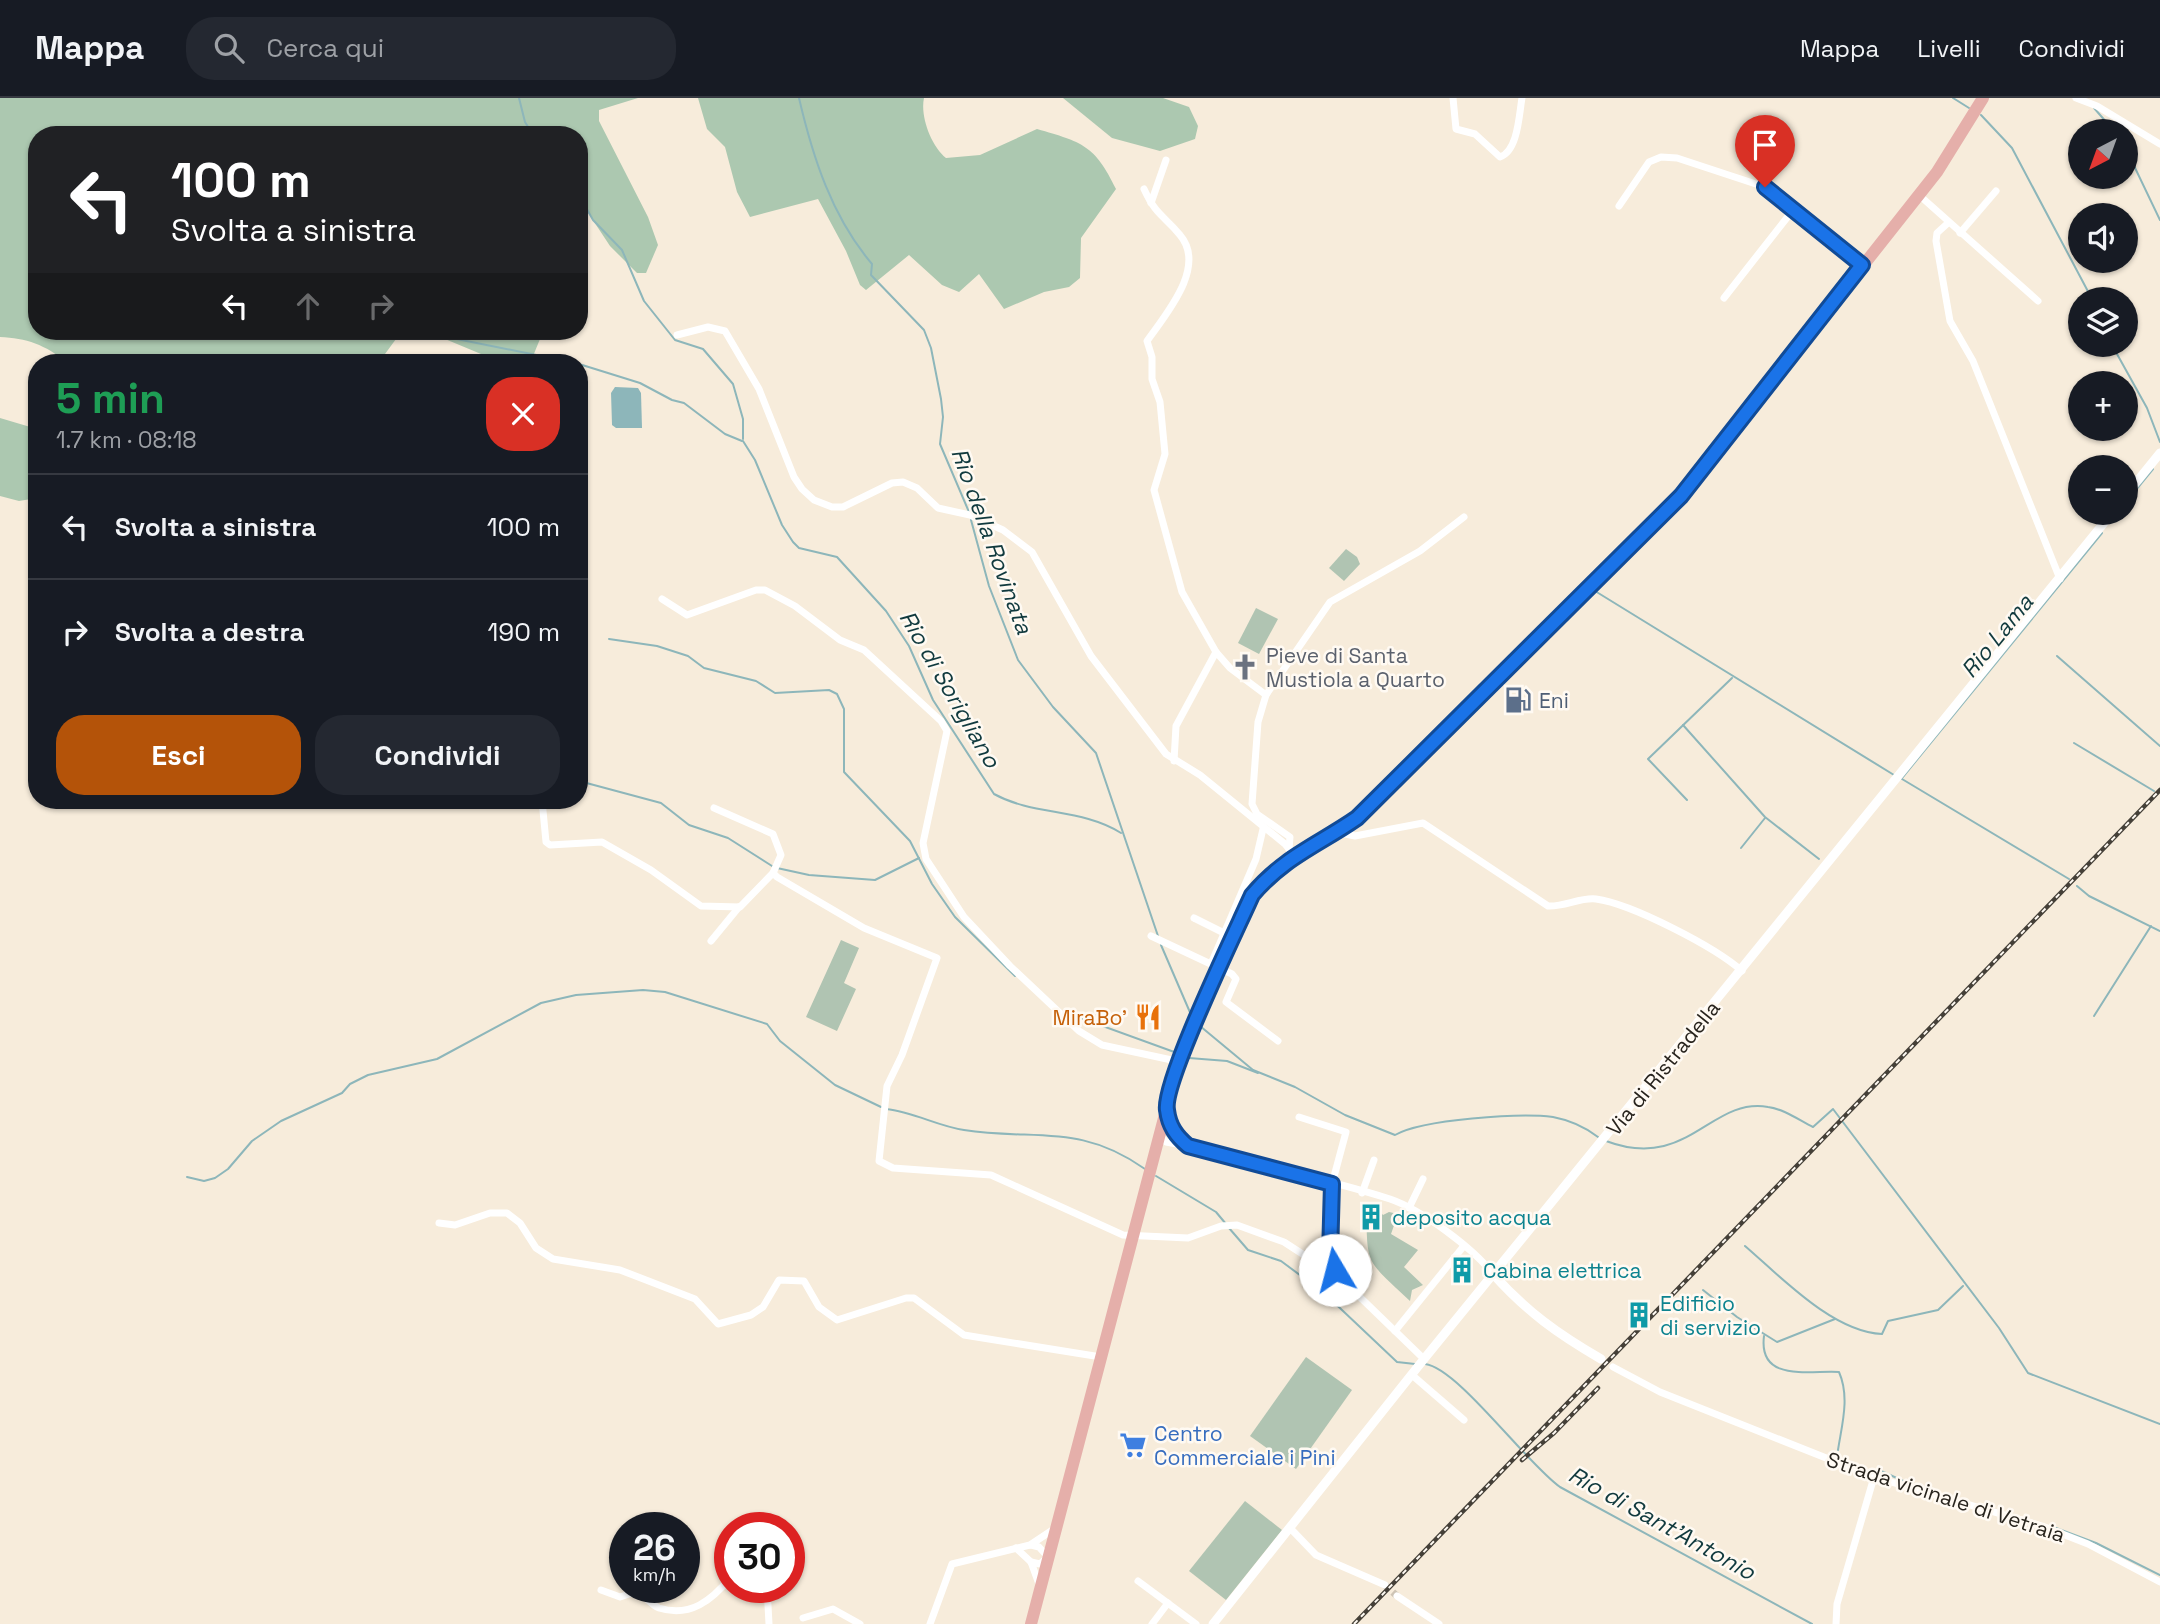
<!DOCTYPE html>
<html lang="it">
<head>
<meta charset="utf-8">
<style>
  :root { --surface:#171b24; --page:#242831; --text:#f1f3f6; --muted:#9ea1a6; --line:#363941; --accent:#b45309 }
  body { margin:0; font-family:"Space Grotesk",sans-serif; background:var(--page); color:var(--text); height:100vh; display:flex; flex-direction:column; font-size:26px; white-space:nowrap }
  * { box-sizing:border-box; margin:0 }
  p { font-size:23px; color:var(--muted) }
  .icon { flex:none; width:38px; height:38px; fill:none; stroke:currentColor; stroke-width:2; stroke-linecap:round; stroke-linejoin:round }
  .map { position:relative; flex:1; overflow:hidden }
  .drawer { position:absolute; left:28px; top:256px; width:560px; height:455px; display:flex; flex-direction:column; background:var(--surface); border-radius:28px; box-shadow:0 2px 5px #0004 }
  .drawer>* { flex:none }
  .banner { position:absolute; left:28px; top:28px; width:560px; height:214px; border-radius:28px; box-shadow:0 2px 5px #0004; background:#202124; color:#fff; overflow:hidden }
  .needle { width:46px; rotate:221deg }
  .fabs { position:absolute; left:2068px; top:21px; display:grid; gap:14px }
  .fabs a { display:grid; place-items:center; width:70px; height:70px; border-radius:50%; background:var(--surface); box-shadow:0 2px 5px #0004; font-size:35px }
  .speed { position:absolute; left:609px; top:1414px; display:flex; gap:14px; font-size:35px; font-weight:700; text-align:center }
  .speed>* { display:grid; place-content:center; width:91px; height:91px; border-radius:50%; background:var(--surface); box-shadow:0 2px 5px #0004; line-height:1 }
  .speed small { font-size:18px; font-weight:400 }
  .speed .limit { border:10px solid #d22; background:#fff; color:#111 }
  .pin { position:absolute; display:grid; place-items:center; width:60px; height:60px; color:#fff; margin:-72px -30px; border-radius:50% 50% 50% 0; rotate:-45deg; box-shadow:0 0 7px #0007 }
  .pin .icon { rotate:45deg }
  .me { position:absolute; width:77px; margin:-38px; rotate:352deg; stroke-linejoin:round; filter:drop-shadow(0 0 5px #0008) }
  .turn { display:flex; align-items:center; gap:24px; height:147px; padding:0 28px; font-size:32px }
  .turn .icon { width:91px; height:91px; stroke-width:2.5 }
  .turn b { display:block; font-size:49px; line-height:60px }
  .lanes { display:flex; align-items:center; height:66px; padding:0 28px; background:#0003; justify-content:center; gap:35px; direction:ltr }
  .lanes .off { opacity:.35 }
  .round { display:grid; place-items:center; flex:none; width:74px; height:74px; border-radius:28px; background:var(--page) }
  .summary { display:flex; align-items:center; justify-content:space-between; height:119px; padding:0 28px }
  h1 { font-size:42px; font-weight:800; line-height:52px; color:#1e9e55 }
  .action { display:flex; gap:14px; margin-top:auto; padding:14px 28px }
  .action a { flex:1; height:80px; border-radius:28px; background:var(--accent); color:#fff; font-size:28px; font-weight:800; line-height:80px; text-align:center }
  .action a+a { background:var(--page); color:var(--text) }
  ul { padding:0; list-style:none }
  li { display:flex; align-items:center; gap:21px; height:105px; padding:0 28px; border-top:2px solid var(--line) }
  li div { flex:1 }
  li b { display:block; font-size:26px }
  li em { font-style:normal }
  header { display:flex; align-items:center; gap:42px; box-sizing:border-box; height:98px; padding:0 35px; background:var(--surface); border-bottom:2px solid var(--line) }
  header strong { font-size:33px }
  nav { display:flex; gap:38px; margin-inline-start:auto; font-size:24px }
  .search { width:490px; height:63px; background:var(--page); display:flex; align-items:center; gap:18px; box-sizing:border-box; padding:0 24px; border-radius:28px; color:var(--muted); font-size:26px }
  .map>svg:first-child { display:block }
  .green { fill:#b0c4b2 }
  .forest { fill:#acc8b0 }
  .water { fill:#8db6ba }
  .lines { fill:none; stroke-linecap:round; stroke-linejoin:round }
  .stream { stroke:#8db6ba; stroke-width:2 }
  .minor-tunnel { stroke:#cec4b5; stroke-width:7; stroke-dasharray:7 3.5; stroke-linecap:butt }
  .minor { stroke:#fff; stroke-width:7 }
  .tertiary { stroke:#fff; stroke-width:9 }
  .primary { stroke:#e5afaa; stroke-width:12 }
  .rail-casing { stroke:#454038; stroke-width:4.5 }
  .rail { stroke:#fffaf3; stroke-width:2; stroke-dasharray:5; stroke-linecap:butt }
  .route-casing { stroke:#114b97; stroke-width:18 }
  .route { stroke:#1a73e8; stroke-width:12 }
  .labels { text-anchor:middle; dominant-baseline:central; stroke-width:5; stroke-linejoin:round; paint-order:stroke }
  .worship-label { font-size:21px; fill:#5b616d; stroke:#fffaf3; text-anchor:start }
  .service-label { font-size:21px; fill:#4e5e75; stroke:#fffaf3; text-anchor:start }
  .food-label { font-size:21px; fill:#c56008; stroke:#fffaf3; text-anchor:end }
  .street-label { font-size:21px; fill:#28241e; stroke:#fffaf3 }
  .culture-label { font-size:21px; fill:#0d838f; stroke:#fffaf3; text-anchor:start }
  .shop-label { font-size:21px; fill:#366cbe; stroke:#fffaf3; text-anchor:start }
  .water-label { font-size:23px; font-style:italic; fill:#113a3e; stroke:#fffaf3 }
</style>
</head>
<body>
<header>
<strong>Mappa</strong>
<div class="search"><svg class="icon" aria-label="search" viewBox="0 0 24 24"><circle cx="10" cy="10" r="6"/><path d="M15 15l6 6"/></svg>Cerca qui</div>
<nav><a>Mappa</a><a>Livelli</a><a>Condividi</a></nav>
</header>
<div class="map">
<svg width="2160" height="1526" viewBox="0 0 2160 1526">
  <rect width="100%" height="100%" fill="#f7ecdb"/>
  <g class="green">
    <polygon points="1346,451 1357,459 1360,466 1344,483 1329,470"/>
    <polygon points="1256,510 1278,521 1259,556 1238,545"/>
    <polygon points="841,842 859,850 844,885 856,891 837,933 806,919"/>
    <path d="M1366 1106 1377 1110 1383 1117 1389 1114 1398 1116 1391 1136 1418 1152 1404 1169 1423 1187 1412 1192 1410 1203C1363 1159 1368 1168 1366 1106Z"/>
    <polygon points="1306,1259 1352,1292 1296,1371 1250,1338"/>
    <polygon points="1245,1403 1282,1432 1226,1502 1189,1473"/>
  </g>
  <g class="forest">
    <path d="M0 0H638L599 12V23L648 119 658 147 646 175H637L610 148 579 101V37H37V233H537L540 241 531 263 527 264 493 261 433 236 417 242 396 241 385 256V264H66C46 247 26 240 0 239Z"/>
    <path d="M698 0H924C920 18 931 48 946 60L980 57 1037 31C1082 44 1095 47 1116 91L1081 140 1080 180 1069 189 1044 194 1004 211 979 176 959 194 942 187 909 157 866 192 860 187 846 153 818 101 750 119 737 94 725 49 707 31Z"/>
    <polygon points="1063,0 1163,0 1189,9 1198,28 1195,41 1160,53 1112,40"/>
    <polygon points="0,320 37,331 37,400 19,403 0,398"/>
  </g>
  <polygon class="water" points="615,289 638,290 641,295 642,330 616,330 612,327 611,295"/>
  <g class="lines">
    <g class="stream">
      <polyline points="519,0 525,24 533,37"/>
      <path d="M799 0C813 60 832 119 872 166L871 177 924 232 931 250 941 301 943 319 940 346 969 414"/>
      <polyline points="1953,0 1969,10"/>
      <polyline points="2094,10 2114,33"/>
      <polyline points="1981,17 2012,50 2092,201"/>
      <polyline points="2126,51 2160,122"/>
      <polyline points="579,97 593,122 622,152 644,203 675,242 703,251 733,286 743,321 743,341"/>
      <polyline points="417,233 571,264"/>
      <polyline points="2112,247 2147,310 2160,344"/>
      <polyline points="579,266 640,285 672,302 684,305 725,336 742,343"/>
      <path d="M743 343 755 362 782 427 793 444 799 450 837 459 886 513 909 548 933 602 994 696C1034 718 1081 710 1121 735"/>
      <polyline points="2126,404 2153,371"/>
      <polyline points="971,422 989,488 1018,562 1053,609 1096,655 1158,838"/>
      <polyline points="1595,493 1894,677"/>
      <polyline points="609,541 657,548 688,558 704,570 756,583 775,595 829,592 837,596 844,611 844,674 910,743 932,786 955,819 1015,878"/>
      <polyline points="2057,558 2160,648"/>
      <polyline points="1683,627 1765,719 1819,761"/>
      <polyline points="2074,645 2154,693"/>
      <polyline points="1902,680 2102,435"/>
      <polyline points="1902,681 2069,781"/>
      <polyline points="579,683 661,705 689,727 728,740 772,768"/>
      <polyline points="1687,702 1648,661 1732,580"/>
      <polyline points="1741,750 1765,720"/>
      <polyline points="777,770 809,777 875,782 919,760"/>
      <polyline points="2077,788 2089,798 2160,833"/>
      <polyline points="1161,847 1192,919"/>
      <polyline points="1064,914 1177,955"/>
      <polyline points="2094,918 2151,828"/>
      <path d="M1200 928 1253 972 1295 989 1345 1017 1395 1037C1423 1021 1520 1015 1553 1019 1569 1022 1585 1029 1598 1039"/>
      <polyline points="1189,960 1227,963 1258,975"/>
      <path d="M886 1011C914 1014 937 1028 964 1032 1037 1043 1080 1025 1145 1071"/>
      <path d="M1606 1043C1688 1074 1710 999 1768 1009 1784 1011 1799 1022 1813 1029L1833 1011 1999 1230 2028 1275 2160 1326"/>
      <polyline points="1156,1078 1216,1114 1226,1126"/>
      <polyline points="187,1079 204,1083 215,1080 228,1071 252,1043 281,1023 342,995 350,986 368,977 437,961 541,905 576,897 643,892 665,894 767,926 780,943 835,987 881,1009"/>
      <polyline points="1229,1130 1248,1152 1281,1163 1324,1195 1397,1264 1415,1266"/>
      <path d="M1745 1148C1781 1179 1833 1234 1882 1236L1888 1223 1938 1212 1963 1188"/>
      <polyline points="1703,1192 1737,1219 1777,1244 1835,1221"/>
      <path d="M1764 1238C1758 1285 1810 1272 1839 1274 1850 1299 1842 1326 1838 1352"/>
      <path d="M1425 1266C1458 1270 1526 1365 1560 1389L1812 1526"/>
      <polyline points="1879,1372 1910,1386"/>
      <polyline points="2056,1430 2096,1445 2160,1477"/>
    </g>
    <polyline class="minor-tunnel" points="1385,1487 1397,1498"/>
    <g class="minor">
      <path d="M1453 0 1456 31 1475 36 1500 59C1518 53 1519 17 1522 0"/>
      <polyline points="2076,0 2097,8 2160,46"/>
      <path d="M1144 91C1157 119 1163 116 1180 137 1207 169 1166 216 1147 243L1152 259V281L1160 304 1165 356 1154 392 1182 494 1216 554 1176 628 1174 663"/>
      <polyline points="1919,97 2038,203"/>
      <polyline points="1151,105 1166,62"/>
      <polyline points="1619,108 1649,64 1661,59 1677,60 1765,89 1793,112"/>
      <polyline points="1948,125 1937,135 1936,143 1950,223 1973,263 2060,481"/>
      <polyline points="1960,135 1996,93"/>
      <polyline points="1724,200 1793,112 1862,167"/>
      <polyline points="677,237 708,229 725,233 759,291 794,379 802,391 814,402 832,409 843,409 892,385 903,384 917,390 938,410 970,417 1003,432 1032,454 1091,558 1166,656 1200,677 1285,746 1294,757"/>
      <polyline points="662,501 687,517 756,492 765,492 795,508 840,542 864,552 941,623 947,633 923,745 926,761 964,819 1010,868 1079,933 1102,947 1181,964"/>
      <polyline points="1216,554 1230,570 1266,597 1258,624 1252,706 1257,716 1290,739 1289,751"/>
      <polyline points="1266,597 1330,504 1420,453 1464,419"/>
      <polyline points="542,702 546,744 550,747 602,744 651,772 701,808 740,809 773,775"/>
      <polyline points="714,710 773,736 781,757 773,775 777,779 864,830 937,860 902,957 887,988 879,1063 893,1070 991,1077 1123,1137 1188,1140 1221,1128 1237,1127 1284,1144 1321,1168"/>
      <path d="M1336 734 1355 738 1423 725 1548 808C1564 809 1581 799 1596 801 1632 806 1715 849 1742 873"/>
      <polyline points="1194,820 1224,835"/>
      <polyline points="1151,838 1232,876 1236,881 1226,904 1278,943"/>
      <polyline points="711,843 739,809"/>
      <polyline points="1211,866 1256,761 1263,731"/>
      <polyline points="1167,1014 1174,1035 1187,1047"/>
      <polyline points="1299,1019 1346,1034 1332,1086 1331,1161"/>
      <path d="M1160 1037 1166 1044 1188 1048C1255 1066 1324 1080 1390 1101 1422 1112 1473 1150 1493 1176"/>
      <polyline points="1362,1095 1374,1062"/>
      <polyline points="1409,1110 1423,1081"/>
      <polyline points="439,1125 455,1127 490,1115 507,1115 520,1125 536,1150 553,1161 620,1172 646,1182 695,1201 718,1226 751,1217 763,1209 779,1182 804,1183 819,1209 837,1222 906,1200 914,1200 964,1237 1101,1259"/>
      <circle cx="1328" cy="1169" r="8"/>
      <polyline points="1334,1174 1424,1261"/>
      <polyline points="1395,1233 1463,1149"/>
      <polyline points="1613,1269 1660,1294 1874,1379 2042,1428 2088,1446 2160,1484"/>
      <polyline points="1412,1277 1464,1322"/>
      <polyline points="1291,1431 1316,1457 1385,1487"/>
      <polyline points="1031,1447 1039,1449 1048,1459 1040,1466 1031,1464"/>
      <polyline points="1016,1450 1031,1464 1039,1486"/>
      <polyline points="1138,1483 1196,1526"/>
      <polyline points="767,1489 769,1526"/>
      <path d="M601 1492 620 1499 638 1493C645 1498 651 1507 659 1510 690 1520 712 1502 730 1480"/>
      <polyline points="1397,1498 1439,1526"/>
      <polyline points="803,1520 833,1511 860,1526"/>
      <polyline points="930,1526 952,1466 1030,1447 1054,1431"/>
      <polyline points="1152,1526 1168,1505"/>
      <polyline points="1836,1526 1837,1506 1874,1379"/>
    </g>
    <g class="tertiary">
      <polyline points="2126,397 2160,355"/>
      <path d="M1493 1176C1527 1214 1558 1236 1601 1261"/>
      <polyline points="1213,1526 1424,1261 2112,415"/>
    </g>
    <polyline class="primary" points="1031,1526 1174,982 1209,892 1252,798 1290,759 1357,720 1681,398 1937,74 1983,0"/>
    <g class="rail-casing">
      <g id="rail">
        <polyline points="1522,1362 1554,1335 1598,1290"/>
        <polyline points="1354,1526 2160,692"/>
      </g>
    </g>
    <use href="#rail" class="rail"/>
  </g>
  <g class="lines">
    <g class="route-casing">
      <path id="route" d="M1335 1172 1330 1157 1332 1086 1188 1048C1176 1038 1169 1028 1167 1012 1162 985 1237 831 1252 797 1284 759 1318 747 1357 720L1681 398 1862 167 1765 89"/>
    </g>
    <use href="#route" class="route"/>
  </g>
  <defs>
    <g id="church-bare" transform="scale(2.1)"><path d="M-1.2-6h2.4v3.5h3.3v2.4h-3.3V6h-2.4V-.1h-3.3v-2.4h3.3Z" fill="#6b7280" stroke="#fffaf3" stroke-width="2.5" paint-order="stroke"/></g>
    <g id="fuel-bare" transform="scale(2.1)"><path d="M-5.5-6h7V0h2V4h1.3V-2.5L3-4.5l.8-.8L6-3V5H2.5V1h-1V6h-7ZM-4.2-4.7v3.2H.2V-4.7Z" fill="#5c6f8a" stroke="#fffaf3" stroke-width="2.5" paint-order="stroke"/></g>
    <g id="restaurant-bare" transform="scale(2.1)"><path d="M-5-6h1v4h1v-4h1v4h1v-4h1v5L-1.5 .5V6h-2V.5L-5-1ZM5-6V6H3V1.5H1.5Q1.5-4 5-6Z" fill="#e8710a" stroke="#fffaf3" stroke-width="2.5" paint-order="stroke"/></g>
    <g id="building-bare" transform="scale(2.1)"><path d="M-4-6H4V6H1V3H-1V6H-4ZM-2.5-4.3h1.7v1.8h-1.7ZM.8-4.3h1.7v1.8H.8ZM-2.5-1h1.7V.8h-1.7ZM.8-1h1.7V.8H.8Z" fill="#0f9aa8" stroke="#fffaf3" stroke-width="2.5" paint-order="stroke"/></g>
    <g id="supermarket-bare" transform="scale(2.1)"><path d="M-6-5.5h2.5l.6 2H6L4.5 2H-2.5L-4.4-4H-6ZM-1.5 3.2a1.3 1.3 0 1 0 .1 0ZM3 3.2a1.3 1.3 0 1 0 .1 0Z" fill="#3f7fe0" stroke="#fffaf3" stroke-width="2.5" paint-order="stroke"/></g>
  </defs>
  <g fill-rule="evenodd">
    <use href="#church-bare" x="1245" y="569"/>
    <use href="#fuel-bare" x="1518" y="602"/>
    <use href="#restaurant-bare" x="1148" y="919"/>
    <use href="#building-bare" x="1371" y="1119"/>
    <use href="#building-bare" x="1462" y="1172"/>
    <use href="#building-bare" x="1639" y="1217"/>
    <use href="#supermarket-bare" x="1133" y="1347"/>
  </g>
  <g class="labels">
    <g class="worship-label">
      <text x="1266" y="557">Pieve di Santa<tspan x="1266" dy="24">Mustiola a Quarto</tspan></text>
    </g>
    <g class="service-label">
      <text x="1539" y="602">Eni</text>
    </g>
    <g class="food-label">
      <text x="1127" y="919">MiraBo'</text>
    </g>
    <g class="street-label">
      <text transform="translate(1663 970) rotate(-51)">Via di Ristradella</text>
      <text transform="translate(1946 1399) rotate(18)">Strada vicinale di Vetraia</text>
    </g>
    <g class="culture-label">
      <text x="1392" y="1119">deposito acqua</text>
      <text x="1483" y="1172">Cabina elettrica</text>
      <text x="1660" y="1205">Edificio<tspan x="1660" dy="24">di servizio</tspan></text>
    </g>
    <g class="shop-label">
      <text x="1154" y="1335">Centro<tspan x="1154" dy="24">Commerciale i Pini</tspan></text>
    </g>
    <g class="water-label">
      <text transform="translate(992 443) rotate(70)">Rio della Rovinata</text>
      <text transform="translate(1997 538) rotate(-51)">Rio Lama</text>
      <text transform="translate(950 591) rotate(60)">Rio di Sorigliano</text>
      <text transform="translate(1662 1425) rotate(29)">Rio di Sant'Antonio</text>
    </g>
  </g>
</svg>
<div class="fabs">
<a><svg class="needle" viewBox="-14 -14 28 28"><path d="M0-13l5 13h-10z" fill="#e53935"/><path d="M0 13l5-13h-10z" fill="#9ea1a6"/></svg></a>
<a><svg class="icon" aria-label="sound" viewBox="0 0 24 24"><path d="M4 9h4l5-4v14l-5-4H4zM17 9q2 3 0 6"/></svg></a>
<a><svg class="icon" aria-label="layers" viewBox="0 0 24 24"><path d="M12 4l9 5-9 5-9-5zM3 14l9 5 9-5"/></svg></a>
<a>+</a>
<a>−</a>
</div>
<div class="speed"><div>26<small>km/h</small></div><div class="limit">30</div></div>
<div class="pin" style="left:1765px;top:89px;background:#d93025"><svg class="icon" aria-label="arrive" viewBox="0 0 24 24"><path d="M6 21V4h12l-3 4 3 4H6"/></svg></div>
<svg class="me" style="left:1335px;top:1172px" viewBox="-20 -20 40 40"><circle r="19" fill="#fff"/><path d="M0-13L10 11 0 6-10 11z" fill="#1a73e8"/></svg>
<div class="banner">
<div class="turn"><svg class="icon" aria-label="left" viewBox="0 0 24 24"><path d="M17 20v-9H6M10 6l-5 5 5 5"/></svg><div><b>100 m</b>Svolta a sinistra</div></div>
<div class="lanes"><svg class="icon" aria-label="left" viewBox="0 0 24 24"><path d="M17 20v-9H6M10 6l-5 5 5 5"/></svg><svg class="icon off" aria-label="ahead" viewBox="0 0 24 24"><path d="M12 20V5M6 11l6-6 6 6"/></svg><svg class="icon off" aria-label="right" viewBox="0 0 24 24"><path d="M7 20v-9h11M14 6l5 5-5 5"/></svg></div>
</div>
<section class="drawer">
<div class="summary"><div><h1>5 min</h1><p>1.7 km · 08:18</p></div><a class="round" style="background:#d93025;color:#fff"><svg class="icon" aria-label="close" viewBox="0 0 24 24"><path d="M6 6l12 12M18 6L6 18"/></svg></a></div>
<ul>
<li><svg class="icon" aria-label="left" viewBox="0 0 24 24"><path d="M17 20v-9H6M10 6l-5 5 5 5"/></svg><div><b>Svolta a sinistra</b></div><em>100 m</em></li>
<li><svg class="icon" aria-label="right" viewBox="0 0 24 24"><path d="M7 20v-9h11M14 6l5 5-5 5"/></svg><div><b>Svolta a destra</b></div><em>190 m</em></li>
</ul>
<div class="action"><a>Esci</a><a>Condividi</a></div>
</section>
</div>
</body>
</html>
